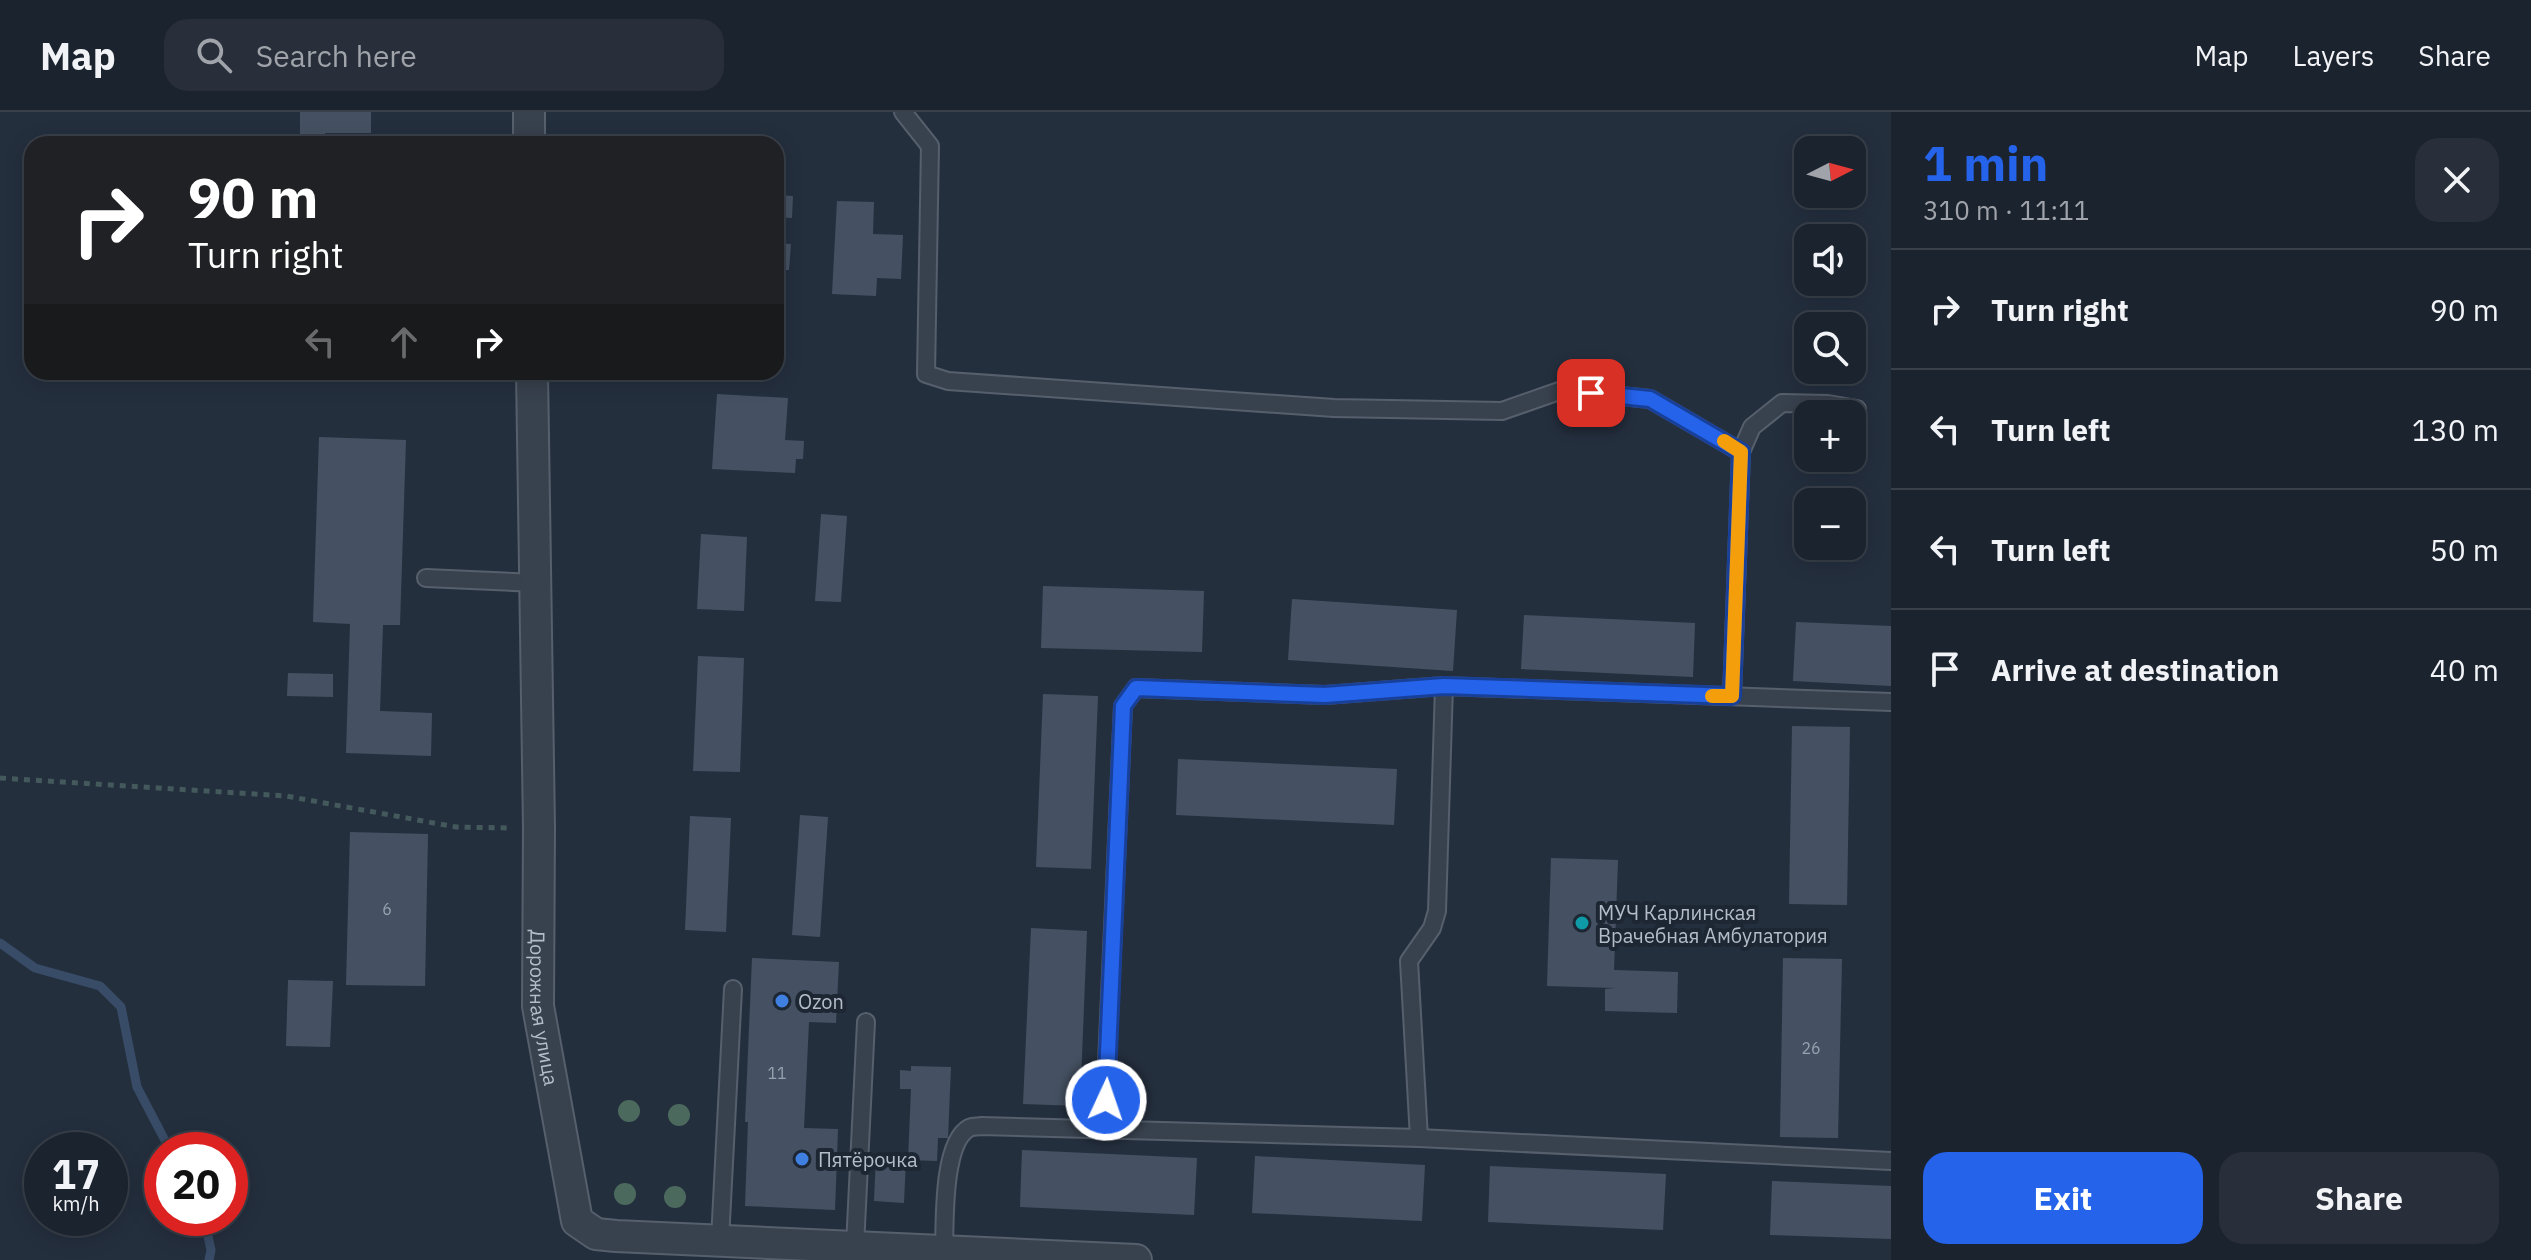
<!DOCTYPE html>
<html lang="en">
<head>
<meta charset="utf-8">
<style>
  :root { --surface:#1b232e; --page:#282f3a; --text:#f1f3f6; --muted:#a0a4aa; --line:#39404a; --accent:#2563eb }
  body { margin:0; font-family:"IBM Plex Sans",sans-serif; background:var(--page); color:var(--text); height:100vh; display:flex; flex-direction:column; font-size:30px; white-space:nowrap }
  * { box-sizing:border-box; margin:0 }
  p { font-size:26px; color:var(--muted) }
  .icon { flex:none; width:44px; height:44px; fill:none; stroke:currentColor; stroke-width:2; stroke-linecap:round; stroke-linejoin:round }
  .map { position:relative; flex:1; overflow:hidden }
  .side { display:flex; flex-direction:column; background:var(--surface); width:640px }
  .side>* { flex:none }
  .top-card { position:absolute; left:24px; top:24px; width:760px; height:244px; border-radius:24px; box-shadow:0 4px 20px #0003,0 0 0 2px var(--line); background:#202124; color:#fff; overflow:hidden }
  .needle { width:52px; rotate:84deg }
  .tools { position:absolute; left:1794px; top:24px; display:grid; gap:16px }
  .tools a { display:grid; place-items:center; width:72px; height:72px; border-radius:16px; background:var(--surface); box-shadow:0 4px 20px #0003,0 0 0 2px var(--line); font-size:40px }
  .speed { position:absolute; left:24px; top:1020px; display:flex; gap:16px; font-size:40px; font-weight:700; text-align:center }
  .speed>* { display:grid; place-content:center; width:104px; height:104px; border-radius:50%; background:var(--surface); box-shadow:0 4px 20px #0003,0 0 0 2px var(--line); line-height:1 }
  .speed small { font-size:20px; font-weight:400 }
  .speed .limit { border:12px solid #d22; background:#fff; color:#111 }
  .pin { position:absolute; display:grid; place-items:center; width:68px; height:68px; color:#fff; margin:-34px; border-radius:16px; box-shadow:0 4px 12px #0006 }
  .me { position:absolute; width:88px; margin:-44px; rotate:3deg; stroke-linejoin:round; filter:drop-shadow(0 0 6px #0008) }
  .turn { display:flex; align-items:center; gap:28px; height:168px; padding:0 32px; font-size:36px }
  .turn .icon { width:104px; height:104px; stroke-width:2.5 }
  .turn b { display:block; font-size:56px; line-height:68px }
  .lanes { display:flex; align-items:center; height:76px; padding:0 32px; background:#0003; justify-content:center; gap:40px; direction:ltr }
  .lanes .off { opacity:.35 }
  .round { display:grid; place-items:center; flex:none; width:84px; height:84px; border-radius:24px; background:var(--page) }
  .summary { display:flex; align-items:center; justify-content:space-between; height:136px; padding:0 32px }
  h1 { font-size:48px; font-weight:800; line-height:60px; color:var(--accent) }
  .button { display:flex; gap:16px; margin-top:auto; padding:16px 32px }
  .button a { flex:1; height:92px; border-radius:24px; background:var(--accent); color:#fff; font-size:32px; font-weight:800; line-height:92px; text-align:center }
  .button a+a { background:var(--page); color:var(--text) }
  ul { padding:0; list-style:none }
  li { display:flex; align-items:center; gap:24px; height:120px; padding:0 32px; border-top:2px solid var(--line) }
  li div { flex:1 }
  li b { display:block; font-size:30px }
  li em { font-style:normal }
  header { display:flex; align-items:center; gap:48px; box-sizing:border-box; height:112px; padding:0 40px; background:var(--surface); border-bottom:2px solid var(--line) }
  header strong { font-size:38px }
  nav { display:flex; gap:44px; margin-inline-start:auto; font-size:28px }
  .search { width:560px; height:72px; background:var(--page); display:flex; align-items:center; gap:20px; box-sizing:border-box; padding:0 28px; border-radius:24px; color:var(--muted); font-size:30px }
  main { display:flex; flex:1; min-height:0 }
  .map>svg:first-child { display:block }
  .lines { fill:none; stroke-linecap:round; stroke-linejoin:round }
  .stream { stroke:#394c67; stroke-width:9 }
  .building { fill:#455162 }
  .service-casing { stroke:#565f6c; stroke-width:20 }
  .minor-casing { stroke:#565f6c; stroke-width:34 }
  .path { stroke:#44595c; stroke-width:5; stroke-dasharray:6 6; stroke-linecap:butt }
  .service { stroke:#38414e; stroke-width:16 }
  .minor { stroke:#38414e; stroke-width:30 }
  .tree { fill:#4b6a5d }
  .route-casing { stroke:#184099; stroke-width:20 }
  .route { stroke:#2563eb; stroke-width:14 }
  .slow { stroke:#f59e0b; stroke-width:14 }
  .culture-dot { fill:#0f9aa8; stroke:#1d2633; stroke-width:3 }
  .shop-dot { fill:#3f7fe0; stroke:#1d2633; stroke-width:3 }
  .labels { text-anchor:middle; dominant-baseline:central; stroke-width:8; stroke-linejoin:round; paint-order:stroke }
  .number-label { font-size:16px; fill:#98a1af }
  .poi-label { font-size:20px; fill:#b4bcc9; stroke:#1d2633; text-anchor:start }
  .street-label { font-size:20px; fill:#b4bcc9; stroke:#1d2633 }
</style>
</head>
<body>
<header>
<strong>Map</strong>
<div class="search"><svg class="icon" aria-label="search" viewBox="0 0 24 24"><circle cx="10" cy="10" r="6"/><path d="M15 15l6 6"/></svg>Search here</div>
<nav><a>Map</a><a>Layers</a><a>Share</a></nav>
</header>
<main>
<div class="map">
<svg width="1891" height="1148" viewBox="0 0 1891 1148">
  <rect width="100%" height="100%" fill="#242f3e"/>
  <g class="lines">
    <g class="stream">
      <polyline points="0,831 35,856 100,874 121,895 137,975 170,1038"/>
      <polyline points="204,1106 211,1138 209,1148"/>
    </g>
  </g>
  <g class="building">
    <polygon points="300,0 371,0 371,21 325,21 325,32 300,32"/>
    <polygon points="776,83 793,84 792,106 776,105"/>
    <polygon points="837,89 874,90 873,122 903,123 901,167 877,166 876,184 832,182"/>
    <polygon points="776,131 791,132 789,158 776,158"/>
    <polygon points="717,282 788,286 785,328 804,329 803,347 796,347 795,361 712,357"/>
    <polygon points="319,325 406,328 400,513 383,513 380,599 432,601 431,644 346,641 350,512 313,510"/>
    <polygon points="1820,382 1843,382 1842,390 1820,390"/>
    <polygon points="821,402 847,404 841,490 815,489"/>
    <polygon points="701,422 747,425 744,499 697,497"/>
    <polygon points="1043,474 1204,479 1202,540 1041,536"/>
    <polygon points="1292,487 1457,498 1453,559 1288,548"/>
    <polygon points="1524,503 1695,511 1693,565 1521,557"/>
    <polygon points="1796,510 1891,514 1891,574 1793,569"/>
    <polygon points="698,544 744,546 740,660 693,659"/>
    <polygon points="288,561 333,562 333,585 287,584"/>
    <polygon points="1043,582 1098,584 1091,757 1036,755"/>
    <polygon points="1792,614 1850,615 1847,793 1789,792"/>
    <polygon points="1178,647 1397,657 1394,713 1176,703"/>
    <polygon points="800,703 828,705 820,825 792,823"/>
    <polygon points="690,704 731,706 726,820 685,818"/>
    <polygon points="350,720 428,722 425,874 346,873"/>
    <polygon points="1551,746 1618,748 1614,858 1678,860 1677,901 1605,899 1605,877 1615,876 1547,874"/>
    <polygon points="1031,816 1087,819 1080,994 1023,992"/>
    <polygon points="752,846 839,850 836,911 809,910 804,1016 838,1017 835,1098 745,1094 748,1010 745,1010"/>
    <polygon points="1783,846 1842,847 1838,1026 1780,1025"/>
    <polygon points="288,868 333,869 330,935 286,934"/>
    <polygon points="911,954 951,955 948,1026 938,1026 937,1049 908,1048 911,977 900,977 900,958 911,959"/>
    <polygon points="1022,1038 1197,1046 1194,1103 1020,1095"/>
    <polygon points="876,1044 906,1046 904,1091 874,1089"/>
    <polygon points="1255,1044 1425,1053 1422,1109 1252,1101"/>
    <polygon points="1490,1054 1666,1062 1663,1118 1488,1110"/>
    <polygon points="1772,1069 1891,1074 1891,1127 1770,1123"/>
  </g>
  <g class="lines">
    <g class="service-casing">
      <g id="service">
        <polyline points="903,0 930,34 926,262 948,269 1334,296 1502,299 1562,278 1650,287 1741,340 1752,315 1782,291 1828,292 1857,297"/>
        <polyline points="426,466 535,471"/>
        <polyline points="1732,584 1741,340"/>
        <polyline points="1104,1018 1123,594 1136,576 1325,583 1444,574 1891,590"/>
        <polyline points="1419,1026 1409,849 1432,816 1437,799 1444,574"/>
        <polyline points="720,1128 733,877"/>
        <polyline points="855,1134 866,910"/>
        <path d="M944 1139C945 1111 942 1031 969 1016 973 1014 977 1015 981 1014L1419 1026 1891 1049"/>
      </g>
    </g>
    <g class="minor-casing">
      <g id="minor">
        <polyline points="529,0 529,32"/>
        <path id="s1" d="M532 260 539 716 538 894 577 1109 596 1122 616 1124 1136 1148"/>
      </g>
    </g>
    <polyline class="path" points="0,666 286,684 456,715 510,716"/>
    <use href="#service" class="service"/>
    <use href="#minor" class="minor"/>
  </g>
  <g class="tree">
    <circle cx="629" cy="999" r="11"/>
    <circle cx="679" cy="1003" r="11"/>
    <circle cx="625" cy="1082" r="11"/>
    <circle cx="675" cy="1085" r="11"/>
  </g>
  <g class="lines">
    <g class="route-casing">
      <polyline id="route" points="1106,988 1123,594 1136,576 1325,583 1444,574 1732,584 1741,340 1650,287 1591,281"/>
    </g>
    <use href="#route" class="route"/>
    <polyline class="slow" points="1712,584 1732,584 1741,340 1724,329"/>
  </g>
  <circle class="culture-dot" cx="1582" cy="811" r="8"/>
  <g class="shop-dot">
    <circle cx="782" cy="889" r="8"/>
    <circle cx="802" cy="1047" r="8"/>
  </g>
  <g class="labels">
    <g class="number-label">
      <text x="387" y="797">6</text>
      <text x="1811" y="936">26</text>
      <text x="777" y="961">11</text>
    </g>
    <g class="poi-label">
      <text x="1598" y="800">МУЧ Карлинская<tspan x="1598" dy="23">Врачебная Амбулатория</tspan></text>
      <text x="798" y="889">Ozon</text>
      <text x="818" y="1047">Пятёрочка</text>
    </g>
    <g class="street-label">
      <text stroke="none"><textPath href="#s1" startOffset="636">Дорожная улица</textPath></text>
    </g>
  </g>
</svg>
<div class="tools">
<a><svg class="needle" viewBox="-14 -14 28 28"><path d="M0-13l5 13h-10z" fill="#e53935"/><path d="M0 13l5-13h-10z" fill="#a0a4aa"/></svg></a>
<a><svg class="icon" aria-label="sound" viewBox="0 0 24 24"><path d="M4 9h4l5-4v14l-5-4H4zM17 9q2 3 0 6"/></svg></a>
<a><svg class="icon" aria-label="search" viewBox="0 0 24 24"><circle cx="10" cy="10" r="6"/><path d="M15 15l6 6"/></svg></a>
<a>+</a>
<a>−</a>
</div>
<div class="speed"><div>17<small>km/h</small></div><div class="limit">20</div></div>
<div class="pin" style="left:1591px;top:281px;background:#d93025"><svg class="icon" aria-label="arrive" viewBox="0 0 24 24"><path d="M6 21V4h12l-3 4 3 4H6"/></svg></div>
<svg class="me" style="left:1106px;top:988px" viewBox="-20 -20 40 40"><circle r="17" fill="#2563eb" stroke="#fff" stroke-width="3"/><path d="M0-11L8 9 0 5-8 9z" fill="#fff"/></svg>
<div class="top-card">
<div class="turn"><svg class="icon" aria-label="right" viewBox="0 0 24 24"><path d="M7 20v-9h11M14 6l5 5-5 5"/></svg><div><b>90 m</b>Turn right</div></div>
<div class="lanes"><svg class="icon off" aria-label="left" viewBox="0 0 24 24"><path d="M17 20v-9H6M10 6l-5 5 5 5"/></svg><svg class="icon off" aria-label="ahead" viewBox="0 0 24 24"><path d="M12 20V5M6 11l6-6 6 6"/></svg><svg class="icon" aria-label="right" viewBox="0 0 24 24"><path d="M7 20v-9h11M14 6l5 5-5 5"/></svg></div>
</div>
</div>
<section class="side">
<div class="summary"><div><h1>1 min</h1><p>310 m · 11:11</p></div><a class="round"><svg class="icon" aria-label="close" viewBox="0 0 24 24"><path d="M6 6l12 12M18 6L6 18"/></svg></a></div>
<ul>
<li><svg class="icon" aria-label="right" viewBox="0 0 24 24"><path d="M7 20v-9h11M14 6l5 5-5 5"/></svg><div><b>Turn right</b></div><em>90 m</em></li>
<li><svg class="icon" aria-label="left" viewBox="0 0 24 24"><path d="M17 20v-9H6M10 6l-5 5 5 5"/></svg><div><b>Turn left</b></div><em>130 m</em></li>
<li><svg class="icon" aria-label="left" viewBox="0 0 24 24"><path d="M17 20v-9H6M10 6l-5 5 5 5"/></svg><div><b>Turn left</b></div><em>50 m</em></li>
<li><svg class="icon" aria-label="arrive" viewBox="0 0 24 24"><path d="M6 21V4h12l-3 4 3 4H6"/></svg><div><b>Arrive at destination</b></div><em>40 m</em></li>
</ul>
<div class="button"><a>Exit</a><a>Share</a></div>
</section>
</main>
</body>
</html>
